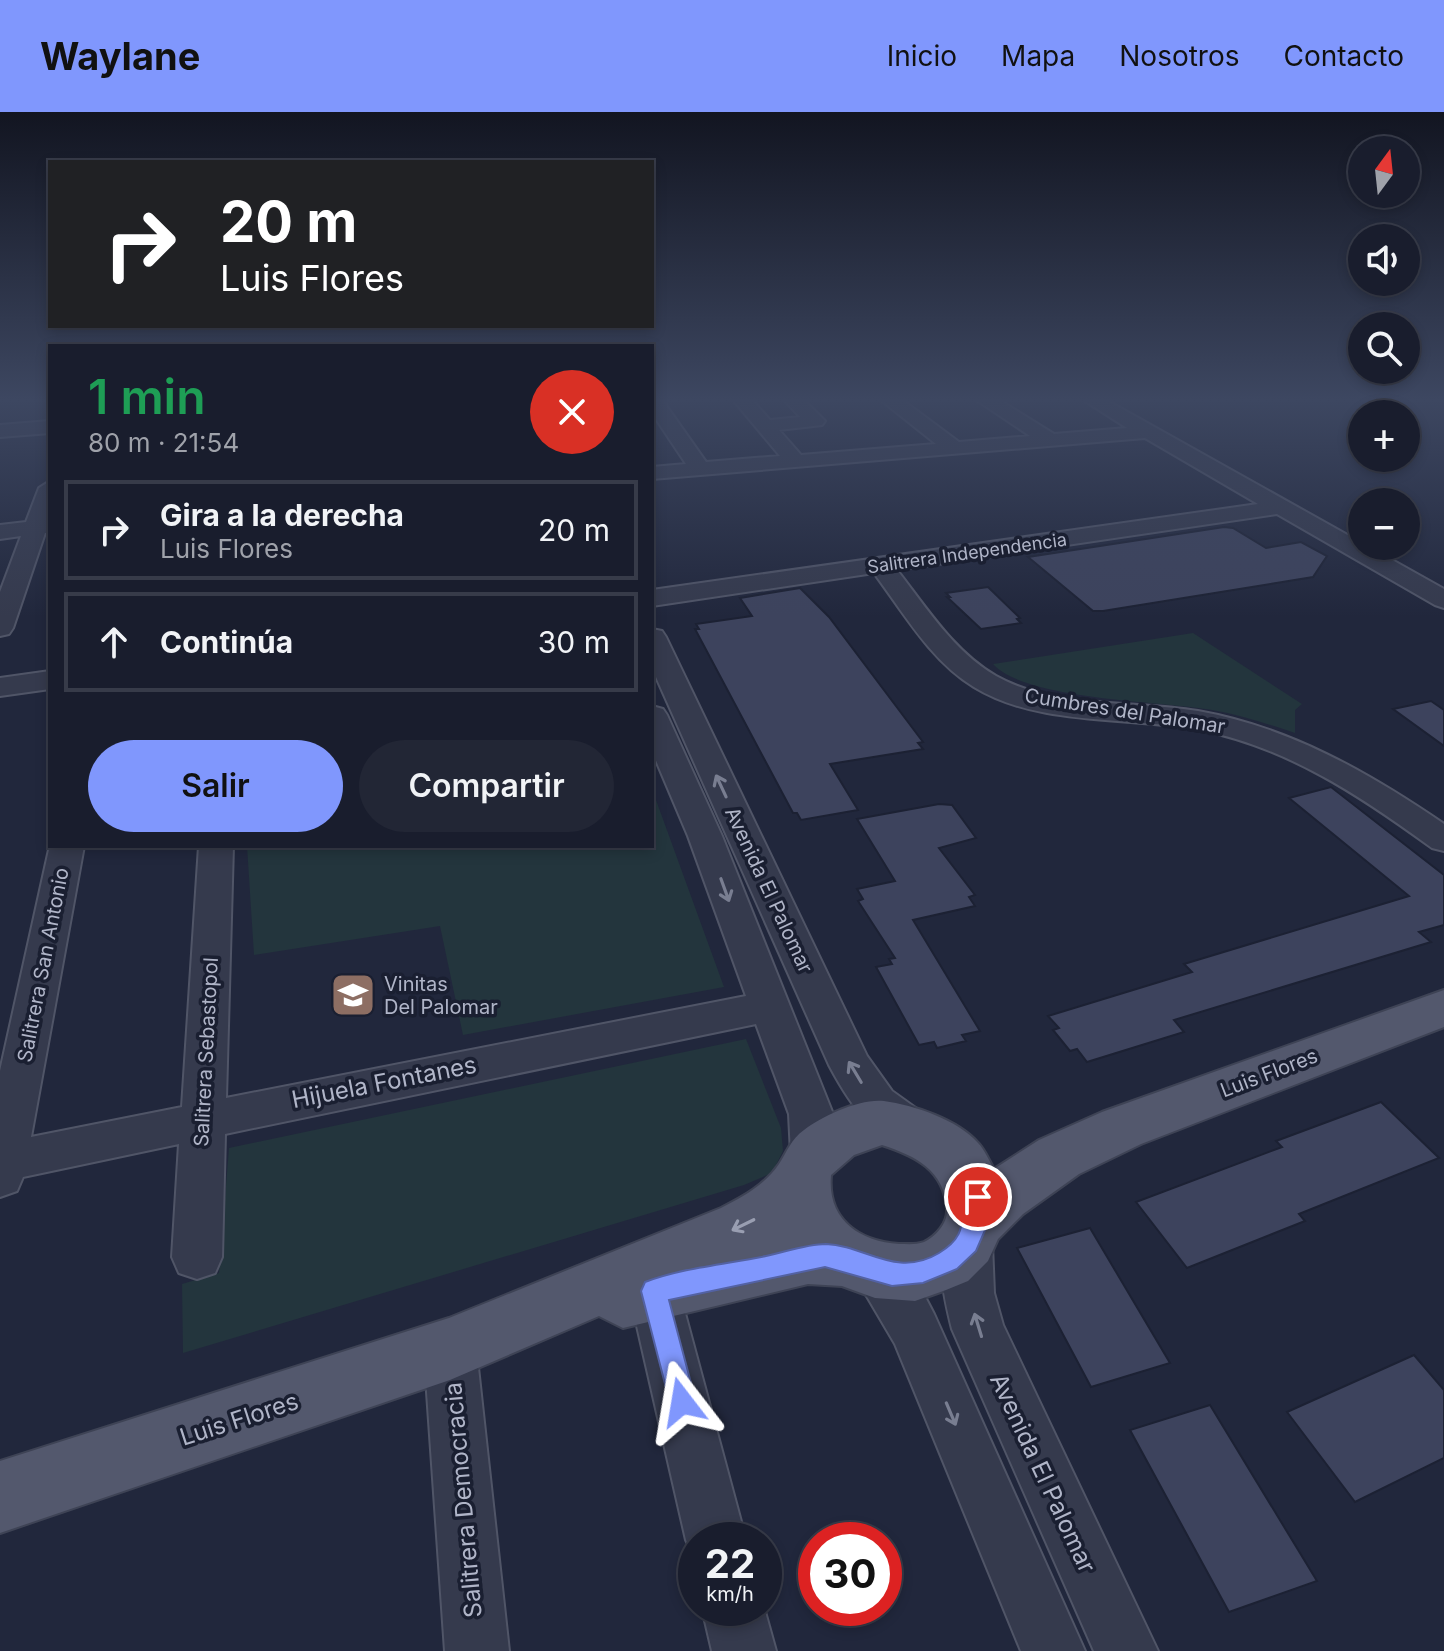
<!DOCTYPE html>
<html lang="es">
<head>
<meta charset="utf-8">
<style>
  :root { --surface:#191d2d; --page:#222635; --text:#f1f3f6; --muted:#9fa2aa; --line:#373b49; --accent:#8097fd }
  body { margin:0; font-family:Inter,sans-serif; background:var(--page); color:var(--text); height:100vh; display:flex; flex-direction:column; font-size:30px; white-space:nowrap }
  * { box-sizing:border-box; margin:0 }
  p { font-size:26px; color:var(--muted) }
  .icon { flex:none; width:44px; height:44px; fill:none; stroke:currentColor; stroke-width:2; stroke-linecap:round; stroke-linejoin:round }
  .map { position:relative; flex:1; overflow:hidden }
  .details { position:absolute; left:48px; top:232px; width:606px; height:504px; display:flex; flex-direction:column; background:var(--surface); border-radius:0px; box-shadow:0 4px 12px #0003,0 0 0 2px var(--line) }
  .details>* { flex:none }
  .guide { position:absolute; left:48px; top:48px; width:606px; height:168px; border-radius:0px; box-shadow:0 4px 12px #0003,0 0 0 2px var(--line); background:#202124; color:#fff; overflow:hidden }
  .needle { width:52px; rotate:15deg }
  .controls { position:absolute; left:1348px; top:24px; display:grid; gap:16px }
  .controls a { display:grid; place-items:center; width:72px; height:72px; border-radius:50%; background:var(--surface); box-shadow:0 4px 12px #0003,0 0 0 2px var(--line); font-size:40px }
  .speed { position:absolute; left:678px; top:1410px; display:flex; gap:16px; font-size:40px; font-weight:700; text-align:center }
  .speed>* { display:grid; place-content:center; width:104px; height:104px; border-radius:50%; background:var(--surface); box-shadow:0 4px 12px #0003,0 0 0 2px var(--line); line-height:1 }
  .speed small { font-size:20px; font-weight:400 }
  .speed .limit { border:12px solid #d22; background:#fff; color:#111 }
  .pin { position:absolute; display:grid; place-items:center; width:68px; height:68px; color:#fff; margin:-34px; border:4px solid #fff; border-radius:50%; box-shadow:0 2px 8px #0007 }
  .me { position:absolute; width:88px; margin:-44px; rotate:346deg; stroke-linejoin:round; filter:drop-shadow(0 0 6px #0008) }
  .turn { display:flex; align-items:center; gap:28px; height:168px; padding:0 40px; font-size:36px }
  .turn .icon { width:104px; height:104px; stroke-width:2.5 }
  .turn b { display:block; font-size:56px; line-height:68px }
  .round { display:grid; place-items:center; flex:none; width:84px; height:84px; border-radius:42px; background:var(--page) }
  .headline { display:flex; align-items:center; justify-content:space-between; height:136px; padding:0 40px }
  h1 { font-size:48px; font-weight:600; line-height:60px; color:#1e9e55 }
  .primary-button { display:flex; gap:16px; margin-top:auto; padding:16px 40px }
  .primary-button a { flex:1; height:92px; border-radius:48px; background:var(--accent); color:#111; font-size:32px; font-weight:600; line-height:92px; text-align:center }
  .primary-button a+a { background:var(--page); color:var(--text) }
  ul { padding:0; list-style:none }
  li { display:flex; align-items:center; gap:24px; height:100px; margin:0 16px 12px; padding:0 24px; border:4px solid var(--line); border-radius:0px }
  li div { flex:1 }
  li b { display:block; font-size:30px }
  li em { font-style:normal }
  header { display:flex; align-items:center; gap:48px; box-sizing:border-box; height:112px; padding:0 40px; background:var(--accent); color:#111 }
  header strong { font-size:38px }
  nav { display:flex; gap:44px; margin-inline-start:auto; font-size:28px }
  .map>svg:first-child { display:block }
  .green { fill:#23353d }
  .building { fill:#3d435d; stroke:#1c2133; stroke-width:2 }
  .lines { fill:none; stroke-linecap:round; stroke-linejoin:round }
  .minor-casing { stroke:#505567; stroke-width:4 }
  .major-casing { stroke:#3e4355; stroke-width:4 }
  .minor { fill:#353a4d; fill-rule:evenodd }
  .major { fill:#53586d; fill-rule:evenodd }
  .oneway { stroke:#797e91 }
  .oneway2 { stroke:#999eb1 }
  .route { fill:#8097fd; stroke:#5362a4; stroke-width:2 }
  .labels { text-anchor:middle; dominant-baseline:central; stroke-width:7; stroke-linejoin:round; paint-order:stroke }
  .far-street-label { font-size:18px; fill:#b0b5c8; stroke:#1a1f31 }
  .street-label { font-size:20px; fill:#b0b5c8; stroke:#1a1f31 }
  .poi-label { font-size:20px; fill:#b0b5c8; stroke:#1a1f31; text-anchor:start }
  .near-street-label { font-size:24px; fill:#b0b5c8; stroke:#1a1f31 }
</style>
</head>
<body>
<header>
<strong>Waylane</strong>
<nav><a>Inicio</a><a>Mapa</a><a>Nosotros</a><a>Contacto</a></nav>
</header>
<div class="map">
<svg width="1444" height="1539" viewBox="0 0 1444 1539">
  <rect width="100%" height="100%" fill="#21273c"/>
  <g class="green">
    <path d="M1193 521 1302 592 1295 598V621C1268 612 1241 603 1212 598 1161 589 1025 588 993 552Z"/>
    <polygon points="652,677 724,875 463,923 440,814 254,843 247,734 652,734"/>
    <polygon points="746,927 781,1016 783,1039 772,1061 744,1073 183,1241 182,1172 219,1161 229,1036"/>
  </g>
  <g class="building">
    <polygon points="1224,415 1233,416 1266,436 1301,430 1327,444 1313,465 1103,499 1093,499 1028,445"/>
    <polygon points="988,475 1020,506 1017,507 1021,511 981,517 947,485 950,485 946,481"/>
    <polygon points="800,476 829,505 923,630 918,631 923,637 830,652 858,698 801,708 797,701 793,701 695,517 699,517 696,512 752,504 740,486"/>
    <polygon points="1431,589 1444,598 1444,634 1393,597"/>
    <polygon points="1331,675 1444,763 1444,813 1419,820 1431,830 1174,908 1184,920 1087,950 1077,937 1070,939 1053,918 1059,916 1048,904 1192,860 1184,852 1409,784 1289,686"/>
    <polygon points="939,692 952,693 976,726 939,736 975,783 969,785 975,794 913,808 980,919 962,923 966,929 937,936 934,930 919,933 876,855 892,852 889,847 895,846 858,789 863,787 857,777 895,769 857,707"/>
    <polygon points="1381,990 1439,1046 1299,1102 1305,1109 1187,1156 1136,1090 1282,1035 1276,1029"/>
    <polygon points="1090,1116 1170,1251 1091,1275 1017,1136"/>
    <polygon points="1414,1243 1444,1278 1444,1346 1355,1390 1287,1300"/>
    <polygon points="1210,1293 1317,1469 1229,1500 1130,1318"/>
  </g>
  <g class="lines">
    <g class="minor-casing">
      <g id="minor">
        <path d="M652 289H663L706 350 780 344 734 289H753L770 308 800 305 785 289H805L825 309 822 313 779 318 801 343 936 332 882 289H904L959 330 1030 324 978 289H1001L1054 322 1127 316 1085 289H1108L1444 477V496L1435 493 1277 402 897 458C926 495 954 540 996 564 1055 597 1132 588 1198 599 1289 615 1368 660 1444 712V739L1432 736C1361 684 1287 635 1200 618 1127 604 1040 615 974 575 931 549 903 500 874 461L652 494V478L1258 392 1145 326 652 367V355L686 352 652 301Z"/>
        <polygon points="50,309 50,321 0,325 0,313"/>
        <polygon points="50,369 50,421 45,421 13,516 9,522 0,524 0,480 21,424 0,427 0,413 26,410 39,376"/>
        <path d="M652 517 662 519 666 525 867 944 892 979 924 1002 930 1015 924 1028C880 1043 847 987 829 953L652 556Z"/>
        <polygon points="50,559 50,577 0,584 0,566"/>
        <polygon points="652,594 663,597 667,603 722,724 833,1002 837,1042 830,1056 814,1061 798,1056 791,1042 789,1002 756,912 225,1022 222,1145 215,1161 197,1167 179,1161 172,1145 179,1032 23,1065 17,1079 0,1085 0,959 50,733 84,734 31,1025 182,995 199,734 233,734 226,986 746,884 688,724 652,639"/>
        <path d="M967 1110 984 1116 992 1132 994 1181 1003 1213 1158 1539H1094L952 1217C944 1185 935 1148 950 1116Z"/>
        <path d="M877 1136C907 1147 920 1175 934 1202L1085 1539H1021L895 1232 852 1159 859 1143Z"/>
        <polygon points="654,1155 672,1162 679,1179 746,1428 696,1428 696,1450 686,1428 629,1179 636,1162"/>
        <polygon points="450,1211 469,1219 476,1237 509,1539 445,1539 424,1237 431,1219"/>
        <polygon points="702,1496 764,1496 776,1539 712,1539"/>
      </g>
    </g>
    <g class="major-casing">
      <path id="major" d="M1444 878V915L1141 1032 1079 1062 1023 1102 998 1127 988 1149 968 1169 946 1178 915 1189 875 1186 842 1174 808 1172 623 1216 599 1204 450 1268 0 1421V1349L449 1206 721 1096C743 1085 765 1073 779 1052 787 1040 791 1027 804 1018 822 1004 861 986 884 989 914 993 958 1008 978 1031 985 1038 989 1049 994 1057L1039 1028 1102 1000ZM882 1033C916 1044 944 1058 947 1097 948 1111 936 1124 924 1130 916 1133 908 1132 899 1132 858 1129 827 1107 831 1063L854 1043Z"/>
    </g>
    <use href="#minor" class="minor"/>
    <use href="#major" class="major"/>
  </g>
  <defs><path id="oneway-shaft" d="M-6 0H5M1.5-3L5.5 0L1.5 3" fill="none" stroke-width="1.6" stroke-linecap="round" stroke-linejoin="round" transform="scale(2)"/></defs>
  <g class="oneway">
    <use href="#oneway-shaft" transform="translate(721 674) rotate(-115)"/>
    <use href="#oneway-shaft" transform="translate(725 778) rotate(70)"/>
    <use href="#oneway-shaft" transform="translate(855 960) rotate(-121)"/>
    <use href="#oneway-shaft" transform="translate(978 1213) rotate(-107)"/>
    <use href="#oneway-shaft" transform="translate(951 1302) rotate(67)"/>
  </g>
  <use class="oneway2" href="#oneway-shaft" transform="translate(743 1113) rotate(154)"/>
  <linearGradient id="sky" x2="0" y2="1"><stop stop-color="#121521"/><stop offset="0.57" stop-color="#3d4761"/><stop offset="1" stop-color="#3d4761" stop-opacity="0"/></linearGradient>
  <rect width="1444" height="505" fill="url(#sky)"/>
  <path class="route" d="M978 1075 986 1078 990 1085 989 1109 976 1139 957 1157 923 1171 892 1174 825 1155 669 1188 696 1290 692 1299 682 1303 672 1299 641 1179 645 1170C682 1156 726 1152 766 1144 785 1140 807 1132 826 1132 865 1133 896 1167 939 1141 972 1121 957 1104 969 1078Z"/>
  <defs>
    <g id="school-square" transform="scale(2.3)"><rect x="-9" y="-9" width="18" height="18" rx="4" fill="#8d6e63" stroke="#1a1f31"/><path d="M0-5L7-2L0 1L-7-2ZM-4 1L0 2.5L4 1V4Q0 6-4 4Z" fill="#fff"/></g>
  </defs>
  <g fill-rule="evenodd">
    <use href="#school-square" x="353" y="883"/>
  </g>
  <g class="labels">
    <g class="far-street-label">
      <text transform="translate(967 441) rotate(-8)">Salitrera Independencia</text>
    </g>
    <g class="street-label">
      <text transform="translate(1125 599) rotate(9)">Cumbres del Palomar</text>
      <text transform="translate(769 778) rotate(65)">Avenida El Palomar</text>
      <text transform="translate(43 853) rotate(-79)">Salitrera San Antonio</text>
      <text transform="translate(206 940) rotate(-87)">Salitrera Sebastopol</text>
      <text transform="translate(1269 961) rotate(-21)">Luis Flores</text>
    </g>
    <g class="poi-label">
      <text x="384" y="872">Vinitas<tspan x="384" dy="23">Del Palomar</tspan></text>
    </g>
    <g class="near-street-label">
      <text transform="translate(384 970) rotate(-11)">Hijuela Fontanes</text>
      <text transform="translate(239 1307) rotate(-18)">Luis Flores</text>
      <text transform="translate(1043 1361) rotate(65)">Avenida El Palomar</text>
      <text transform="translate(463 1388) rotate(-95)">Salitrera Democracia</text>
    </g>
  </g>
</svg>
<div class="controls">
<a><svg class="needle" viewBox="-14 -14 28 28"><path d="M0-13l5 13h-10z" fill="#e53935"/><path d="M0 13l5-13h-10z" fill="#9fa2aa"/></svg></a>
<a><svg class="icon" aria-label="sound" viewBox="0 0 24 24"><path d="M4 9h4l5-4v14l-5-4H4zM17 9q2 3 0 6"/></svg></a>
<a><svg class="icon" aria-label="search" viewBox="0 0 24 24"><circle cx="10" cy="10" r="6"/><path d="M15 15l6 6"/></svg></a>
<a>+</a>
<a>−</a>
</div>
<div class="speed"><div>22<small>km/h</small></div><div class="limit">30</div></div>
<div class="pin" style="left:978px;top:1085px;background:#d93025"><svg class="icon" aria-label="arrive" viewBox="0 0 24 24"><path d="M6 21V4h12l-3 4 3 4H6"/></svg></div>
<svg class="me" style="left:682px;top:1290px" viewBox="-20 -20 40 40"><path d="M0-17L14 15 0 8-14 15z" fill="#8097fd" stroke="#fff" stroke-width="4"/></svg>
<div class="guide">
<div class="turn"><svg class="icon" aria-label="right" viewBox="0 0 24 24"><path d="M7 20v-9h11M14 6l5 5-5 5"/></svg><div><b>20 m</b>Luis Flores</div></div>
</div>
<section class="details">
<div class="headline"><div><h1>1 min</h1><p>80 m · 21:54</p></div><a class="round" style="background:#d93025;color:#fff"><svg class="icon" aria-label="close" viewBox="0 0 24 24"><path d="M6 6l12 12M18 6L6 18"/></svg></a></div>
<ul>
<li><svg class="icon" aria-label="right" viewBox="0 0 24 24"><path d="M7 20v-9h11M14 6l5 5-5 5"/></svg><div><b>Gira a la derecha</b><p>Luis Flores</p></div><em>20 m</em></li>
<li><svg class="icon" aria-label="ahead" viewBox="0 0 24 24"><path d="M12 20V5M6 11l6-6 6 6"/></svg><div><b>Continúa</b></div><em>30 m</em></li>
</ul>
<div class="primary-button"><a>Salir</a><a>Compartir</a></div>
</section>
</div>
</body>
</html>
